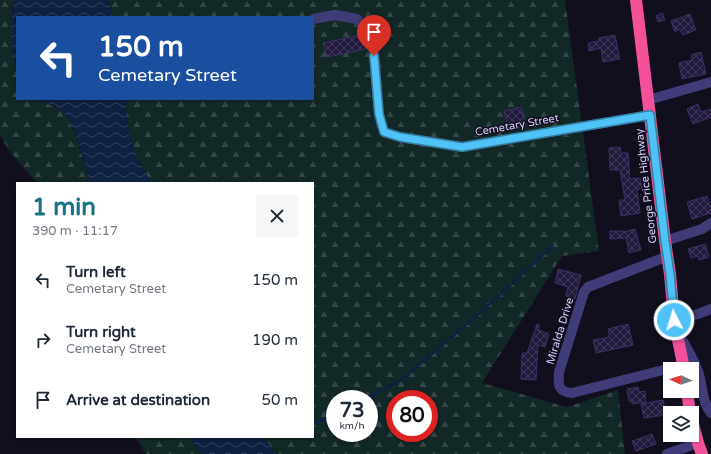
<!DOCTYPE html>
<html lang="en">
<head>
<meta charset="utf-8">
<style>
  :root { --surface:#fff; --page:#f6f6f7; --text:#1f2937; --muted:#747a83; --accent:#187286 }
  body { margin:0; font-family:"Varela Round",sans-serif; background:var(--page); color:var(--text); height:100vh; display:flex; flex-direction:column; font-size:15px; white-space:nowrap }
  * { box-sizing:border-box; margin:0 }
  p { font-size:13px; color:var(--muted) }
  .icon { flex:none; width:22px; height:22px; fill:none; stroke:currentColor; stroke-width:2; stroke-linecap:round; stroke-linejoin:round }
  .map { position:relative; flex:1; overflow:hidden }
  .side { position:absolute; left:16px; top:182px; width:298px; height:256px; display:flex; flex-direction:column; background:var(--surface); border-radius:0px; box-shadow:0 1px 3px #0004 }
  .side>* { flex:none }
  .guide { position:absolute; left:16px; top:16px; width:298px; height:84px; border-radius:0px; box-shadow:0 1px 3px #0004; background:#1a4fa0; color:#fff; overflow:hidden }
  .needle { width:26px; rotate:274deg }
  .buttons { position:absolute; left:663px; top:362px; display:grid; gap:8px }
  .buttons a { display:grid; place-items:center; width:36px; height:36px; border-radius:0px; background:var(--surface); box-shadow:0 1px 3px #0004; font-size:20px }
  .speed { position:absolute; left:326px; top:390px; display:flex; gap:8px; font-size:20px; font-weight:700; text-align:center }
  .speed>* { display:grid; place-content:center; width:52px; height:52px; border-radius:50%; background:var(--surface); box-shadow:0 1px 3px #0004; line-height:1 }
  .speed small { font-size:10px; font-weight:400 }
  .speed .limit { border:6px solid #d22; background:#fff; color:#111 }
  .pin { position:absolute; display:grid; place-items:center; width:34px; height:34px; color:#fff; margin:-41px -17px; border-radius:50% 50% 50% 0; rotate:-45deg; box-shadow:0 0 4px #0007 }
  .pin .icon { rotate:45deg }
  .me { position:absolute; width:44px; margin:-22px; rotate:355deg; stroke-linejoin:round; filter:drop-shadow(0 0 3px #0008) }
  .turn { display:flex; align-items:center; gap:14px; height:84px; padding:0 16px; font-size:18px }
  .turn .icon { width:52px; height:52px; stroke-width:2.5 }
  .turn b { display:block; font-size:28px; line-height:34px }
  .round { display:grid; place-items:center; flex:none; width:42px; height:42px; border-radius:0px; background:var(--page) }
  .summary { display:flex; align-items:center; justify-content:space-between; height:68px; padding:0 16px }
  h1 { font-size:24px; font-weight:800; line-height:30px; color:var(--accent) }
  ul { padding:0; list-style:none }
  li { display:flex; align-items:center; gap:12px; height:60px; padding:0 16px }
  li div { flex:1 }
  li b { display:block; font-size:15px }
  li em { font-style:normal }
  .map>svg:first-child { display:block }
  .forest { fill:url(#forest-firs); fill-rule:evenodd }
  .water { fill:url(#water-waves) }
  .lines { fill:none; stroke-linecap:round; stroke-linejoin:round }
  .stream { stroke:#0f2140; stroke-width:3 }
  .building { fill:url(#building-cross-hatch); stroke:#3c2f68 }
  .minor { stroke:#403c7a; stroke-width:10 }
  .highway { stroke:#f3529b; stroke-width:12 }
  .route-casing { stroke:#337fa1; stroke-width:10 }
  .route { stroke:#4fc3f7; stroke-width:7 }
  .labels { text-anchor:middle; dominant-baseline:central; stroke-width:3; stroke-linejoin:round; paint-order:stroke }
  .street-label { font-size:11px; fill:#d5cefc; stroke:#110e1e }
</style>
</head>
<body>
<div class="map">
<svg width="711" height="454" viewBox="0 0 711 454">
  <defs>
    <pattern id="forest-firs" width="22" height="20" patternUnits="userSpaceOnUse"><rect width="22" height="20" fill="#112827"/><path d="M5 1l3.5 6h-7zM16 11l3.5 6h-7z" fill="#334647"/></pattern>
    <pattern id="water-waves" width="16" height="10" patternUnits="userSpaceOnUse"><rect width="16" height="10" fill="#0f2140"/><path d="M0 5q4-4 8 0t8 0" fill="none" stroke="#31405c"/></pattern>
    <pattern id="building-cross-hatch" width="8" height="8" patternUnits="userSpaceOnUse"><rect width="8" height="8" fill="#231b3e"/><path d="M0 0l8 8M0 8l8-8" fill="none" stroke="#423b5b"/></pattern>
  </defs>
  <rect width="100%" height="100%" fill="#110e1e"/>
  <g class="forest">
    <polygon points="0,0 15,0 12,8 14,55 17,75 17,99 37,99 60,109 67,116 75,134 90,183 37,183 10,152 0,135"/>
    <path d="M109 0H565L599 251 562 256 482 383 567 407 618 390 625 454H275L269 444 262 437H313V183H151C143 169 133 152 130 137 127 124 126 112 126 99H313V17H112ZM335 399H369V433H335ZM395 399H429V433H395Z"/>
    <polygon points="135,437 188,437 202,454 146,454"/>
  </g>
  <g class="water">
    <path d="M15 0H109L112 17H17V75C13 51 8 24 15 0Z"/>
    <path d="M37 99H126C126 112 127 124 130 137 133 152 143 169 151 183H90C85 166 74 118 60 109 53 104 44 102 37 99Z"/>
    <polygon points="188,437 262,437 269,444 275,454 202,454"/>
  </g>
  <g class="lines">
    <g class="stream">
      <polyline points="364,399 401,380 482,311 552,246"/>
      <polyline points="313,422 323,420 335,414"/>
    </g>
  </g>
  <g class="building">
    <polygon points="662,13 665,20 658,22 656,16"/>
    <polygon points="690,14 696,30 683,35 680,29 675,32 671,21"/>
    <polygon points="360,35 364,39 366,49 327,57 323,43"/>
    <polygon points="615,35 620,59 603,62 601,48 589,51 588,43 599,41 599,38"/>
    <polygon points="701,52 706,74 682,79 679,63 692,60 691,55"/>
    <polygon points="698,104 701,112 711,109 711,117 693,124 687,109"/>
    <polygon points="521,107 526,126 509,130 504,111"/>
    <polygon points="620,147 621,153 628,153 630,179 640,178 642,189 637,189 640,213 621,216 619,200 625,200 620,170 610,170 609,148"/>
    <polygon points="707,196 711,210 711,213 692,219 687,202"/>
    <polygon points="635,229 641,250 629,253 626,238 610,239 610,231 624,231 624,232"/>
    <polygon points="705,244 709,257 699,260 698,256 691,258 688,249"/>
    <polygon points="558,269 581,275 575,299 566,296 568,287 555,283"/>
    <polygon points="537,324 539,324 539,330 549,334 545,347 538,345 536,380 521,379 522,353 527,353"/>
    <polygon points="628,324 633,345 596,353 593,340 610,337 608,329"/>
    <polygon points="638,387 639,392 645,391 646,402 632,404 632,401 629,401 627,389"/>
    <polygon points="663,400 666,415 644,418 641,404"/>
    <polygon points="652,434 656,444 636,451 632,441"/>
  </g>
  <g class="lines">
    <g class="minor">
      <polyline points="313,19 335,15 357,19 373,41 379,114 384,132 400,137 462,147 651,115"/>
      <polyline points="648,100 711,82"/>
      <polyline points="665,241 702,229 711,223"/>
      <path d="M668 256 588 287 584 292 559 372C558 385 558 392 572 393L683 365"/>
      <polyline points="674,320 698,314 711,309"/>
      <path d="M679 335C686 346 693 358 698 371 703 385 701 401 711 413"/>
      <polyline points="667,454 698,443"/>
    </g>
    <g class="highway">
      <polyline points="636,0 665,241 670,274 674,320 684,369"/>
      <polyline points="687,391 690,413"/>
      <polyline points="692,420 698,443 702,454"/>
    </g>
  </g>
  <g class="lines">
    <g class="route-casing">
      <polyline id="route" points="374,56 379,114 384,132 400,137 462,147 650,115 665,241 670,274 674,320"/>
    </g>
    <use href="#route" class="route"/>
  </g>
  <g class="labels">
    <g class="street-label">
      <text transform="translate(517 125) rotate(-10)">Cemetary Street</text>
      <text transform="translate(646 186) rotate(-97)">George Price Highway</text>
      <text transform="translate(560 331) rotate(-73)">Miralda Drive</text>
    </g>
  </g>
</svg>
<div class="buttons">
<a><svg class="needle" viewBox="-14 -14 28 28"><path d="M0-13l5 13h-10z" fill="#e53935"/><path d="M0 13l5-13h-10z" fill="#747a83"/></svg></a>
<a><svg class="icon" aria-label="layers" viewBox="0 0 24 24"><path d="M12 4l9 5-9 5-9-5zM3 14l9 5 9-5"/></svg></a>
</div>
<div class="speed"><div>73<small>km/h</small></div><div class="limit">80</div></div>
<div class="pin" style="left:374px;top:56px;background:#d93025"><svg class="icon" aria-label="arrive" viewBox="0 0 24 24"><path d="M6 21V4h12l-3 4 3 4H6"/></svg></div>
<svg class="me" style="left:674px;top:320px" viewBox="-20 -20 40 40"><circle r="17" fill="#4fc3f7" stroke="#fff" stroke-width="3"/><path d="M0-11L8 9 0 5-8 9z" fill="#fff"/></svg>
<div class="guide">
<div class="turn"><svg class="icon" aria-label="left" viewBox="0 0 24 24"><path d="M17 20v-9H6M10 6l-5 5 5 5"/></svg><div><b>150 m</b>Cemetary Street</div></div>
</div>
<section class="side">
<div class="summary"><div><h1>1 min</h1><p>390 m · 11:17</p></div><a class="round"><svg class="icon" aria-label="close" viewBox="0 0 24 24"><path d="M6 6l12 12M18 6L6 18"/></svg></a></div>
<ul>
<li><svg class="icon" aria-label="left" viewBox="0 0 24 24"><path d="M17 20v-9H6M10 6l-5 5 5 5"/></svg><div><b>Turn left</b><p>Cemetary Street</p></div><em>150 m</em></li>
<li><svg class="icon" aria-label="right" viewBox="0 0 24 24"><path d="M7 20v-9h11M14 6l5 5-5 5"/></svg><div><b>Turn right</b><p>Cemetary Street</p></div><em>190 m</em></li>
<li><svg class="icon" aria-label="arrive" viewBox="0 0 24 24"><path d="M6 21V4h12l-3 4 3 4H6"/></svg><div><b>Arrive at destination</b></div><em>50 m</em></li>
</ul>
</section>
</div>
</body>
</html>
